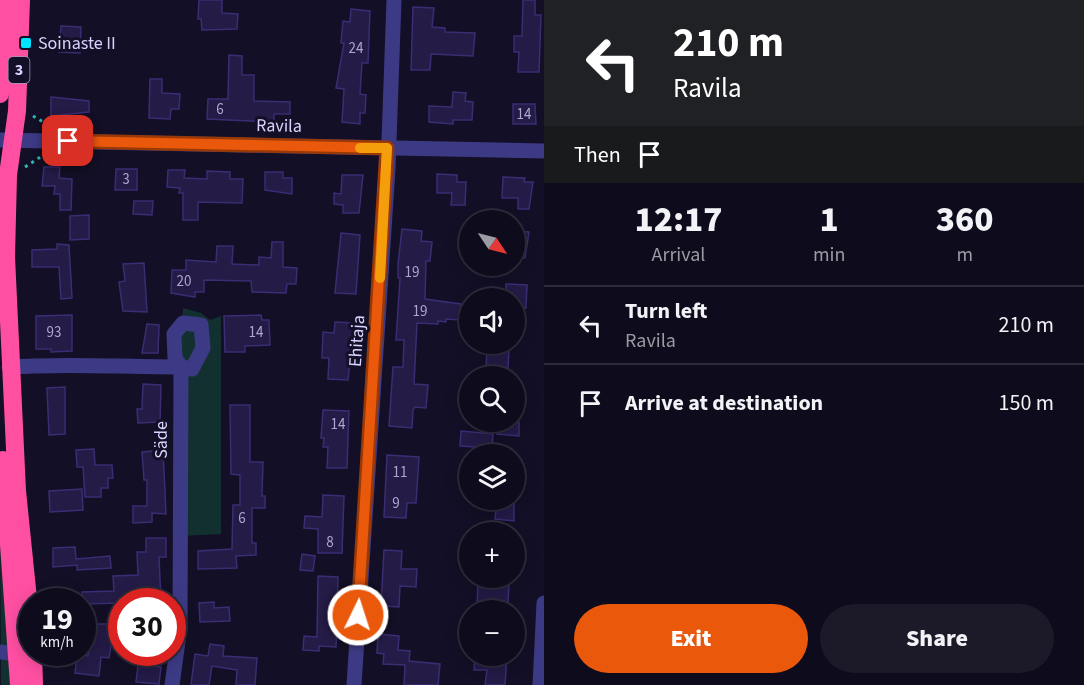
<!DOCTYPE html>
<html lang="en">
<head>
<meta charset="utf-8">
<style>
  :root { --surface:#0e0b1c; --page:#1c1929; --text:#f1f3f6; --muted:#9b9ba3; --line:#2e2b3b; --accent:#ea580c }
  body { margin:0; font-family:"Source Sans 3",sans-serif; background:var(--page); color:var(--text); height:100vh; display:flex; flex-direction:column; font-size:22px; white-space:nowrap }
  * { box-sizing:border-box; margin:0 }
  p { font-size:20px; color:var(--muted) }
  .icon { flex:none; width:33px; height:33px; fill:none; stroke:currentColor; stroke-width:2; stroke-linecap:round; stroke-linejoin:round }
  .map { position:relative; flex:1; overflow:hidden }
  .panel { display:flex; flex-direction:column; background:var(--surface); width:540px }
  .panel>* { flex:none }
  .banner { background:#202124; color:#fff; overflow:hidden }
  .needle { width:39px; rotate:125deg }
  .buttons { position:absolute; left:459px; top:210px; display:grid; gap:12px }
  .buttons a { display:grid; place-items:center; width:66px; height:66px; border-radius:50%; background:var(--surface); box-shadow:0 3px 15px #0003,0 0 0 2px var(--line); font-size:30px }
  .speed { position:absolute; left:18px; top:588px; display:flex; gap:12px; font-size:30px; font-weight:700; text-align:center }
  .speed>* { display:grid; place-content:center; width:78px; height:78px; border-radius:50%; background:var(--surface); box-shadow:0 3px 15px #0003,0 0 0 2px var(--line); line-height:1 }
  .speed small { font-size:15px; font-weight:400 }
  .speed .limit { border:9px solid #d22; background:#fff; color:#111 }
  .pin { position:absolute; display:grid; place-items:center; width:51px; height:51px; color:#fff; margin:-26px; border-radius:12px; box-shadow:0 3px 9px #0006 }
  .me { position:absolute; width:66px; margin:-33px; rotate:4deg; stroke-linejoin:round; filter:drop-shadow(0 0 4px #0008) }
  .turn { display:flex; align-items:center; gap:21px; height:126px; padding:0 30px; font-size:27px }
  .turn .icon { width:78px; height:78px; stroke-width:2.5 }
  .turn b { display:block; font-size:42px; line-height:51px }
  .then { display:flex; align-items:center; height:57px; padding:0 30px; background:#0003; gap:12px; font-size:22px }
  .eta { display:flex; justify-content:space-evenly; align-items:center; height:102px; text-align:center }
  .eta b { font-size:36px; font-weight:800; line-height:42px }
  .button { display:flex; gap:12px; margin-top:auto; padding:12px 30px }
  .button a { flex:1; height:69px; border-radius:36px; background:var(--accent); color:#fff; font-size:24px; font-weight:800; line-height:69px; text-align:center }
  .button a+a { background:var(--page); color:var(--text) }
  ul { padding:0; list-style:none }
  li { display:flex; align-items:center; gap:18px; height:78px; padding:0 30px; border-top:2px solid var(--line) }
  li div { flex:1 }
  li b { display:block; font-size:22px }
  li em { font-style:normal }
  main { display:flex; flex:1; min-height:0 }
  .map>svg:first-child { display:block }
  .green { fill:#12302f }
  .building { fill:#241b47; stroke:#3b2d73; stroke-width:1.5 }
  .lines { fill:none; stroke-linecap:round; stroke-linejoin:round }
  .path { stroke:#2fb8b0; stroke-width:3; stroke-dasharray:3 4.5; stroke-linecap:butt }
  .minor { stroke:#3d3a85; stroke-width:15 }
  .highway { stroke:#ff4fa3; stroke-width:18 }
  .route-casing { stroke:#983908; stroke-width:15 }
  .route { stroke:#ea580c; stroke-width:10 }
  .slow { stroke:#f59e0b; stroke-width:10 }
  .poi-dot { fill:#00e5ff; stroke:#130f26; stroke-width:2 }
  .labels { text-anchor:middle; dominant-baseline:central; stroke-width:6; stroke-linejoin:round; paint-order:stroke }
  .number-label { font-size:15px; fill:#aca6d1 }
  .shield { fill:#130f26; stroke:#9e99be; stroke-width:1.5 }
  .shield-label { font-size:16px; font-weight:bold; fill:#d9d4ff }
  .poi-label { font-size:18px; fill:#d9d4ff; stroke:#130f26; text-anchor:start }
  .street-label { font-size:18px; fill:#d9d4ff; stroke:#130f26 }
</style>
</head>
<body>
<main>
<div class="map">
<svg width="544" height="685" viewBox="0 0 544 685">
  <rect width="100%" height="100%" fill="#130f26"/>
  <g class="green">
    <polygon points="183,308 201,313 210,320 221,316 221,534 182,536 180,364"/>
    <polygon points="0,506 10,685 1,685"/>
  </g>
  <g class="building">
    <polygon points="199,0 222,0 222,13 238,14 237,29 202,30 201,19 198,19"/>
    <polygon points="523,0 535,0 535,15 541,15 539,72 518,72 519,52 514,52 514,36 522,36"/>
    <polygon points="413,7 434,8 432,27 445,28 445,32 475,33 473,56 431,54 430,70 411,70"/>
    <polygon points="351,9 370,11 368,63 362,63 360,94 366,95 365,113 360,113 360,124 342,122 344,89 336,88 344,43 341,43 343,21 350,22"/>
    <polygon points="61,26 81,27 80,53 59,52"/>
    <polygon points="229,55 242,56 242,75 254,75 254,101 290,102 290,114 274,114 274,122 207,119 208,99 228,99"/>
    <polygon points="150,79 162,79 162,93 180,94 179,109 171,109 170,119 149,118"/>
    <polygon points="453,92 466,93 465,101 473,102 472,120 453,120 453,124 429,122 429,106 452,107"/>
    <polygon points="51,97 89,101 89,112 51,116"/>
    <polygon points="513,104 535,104 536,124 513,124"/>
    <polygon points="44,167 60,167 59,178 72,179 71,210 60,210 60,194 54,194 55,186 42,186"/>
    <polygon points="116,169 137,169 137,190 115,190"/>
    <polygon points="168,170 185,170 184,178 207,179 207,171 230,172 230,179 243,179 242,203 198,202 198,220 183,220 183,193 179,193 180,188 167,187"/>
    <polygon points="265,172 283,172 283,178 292,178 292,194 265,190"/>
    <polygon points="437,174 457,175 457,182 466,182 465,205 451,205 452,193 437,193"/>
    <polygon points="342,175 363,175 359,213 343,213 343,205 334,204 334,193 341,194"/>
    <polygon points="503,177 525,178 524,182 533,182 529,209 518,209 518,198 502,198"/>
    <polygon points="134,201 153,201 152,215 133,214"/>
    <polygon points="89,215 89,239 70,240 70,216"/>
    <polygon points="402,229 422,231 421,241 432,242 430,261 426,261 425,299 461,304 460,320 446,319 446,322 438,321 438,324 417,323 414,384 428,385 426,408 415,407 413,410 412,428 389,426 393,367 403,367 404,340 396,340 400,278 398,278 398,264"/>
    <polygon points="514,231 529,232 525,258 514,258"/>
    <polygon points="341,233 360,235 356,294 335,293"/>
    <polygon points="272,242 283,242 283,267 297,268 296,284 287,284 286,293 252,292 251,281 204,280 204,292 195,292 195,297 171,293 172,270 186,270 186,260 216,262 217,246 233,246 232,264 259,265 259,257 271,258"/>
    <polygon points="57,244 69,245 72,298 61,299 59,267 32,267 32,250 57,249"/>
    <polygon points="144,263 147,312 123,311 119,282 125,281 123,264"/>
    <polygon points="506,284 527,285 526,308 514,308 514,298 506,298"/>
    <polygon points="72,315 72,351 51,352 51,349 36,349 36,316"/>
    <polygon points="261,315 262,320 269,320 270,345 245,346 245,352 225,352 224,316"/>
    <polygon points="335,322 354,323 348,380 328,379 329,358 322,358 323,332 334,333"/>
    <polygon points="147,324 159,325 158,353 142,353"/>
    <polygon points="487,348 509,349 508,370 486,369"/>
    <polygon points="143,384 161,385 160,422 138,423 137,409 142,409"/>
    <polygon points="65,387 65,434 49,435 47,388"/>
    <polygon points="230,405 250,405 250,462 263,462 262,496 265,496 265,508 252,508 252,543 256,543 256,555 236,556 237,568 198,569 198,551 232,549 233,505 240,505 240,475 231,474"/>
    <polygon points="323,410 349,411 347,468 327,468 328,447 323,447 324,438 321,438"/>
    <polygon points="498,422 519,422 519,436 497,434"/>
    <polygon points="461,431 493,434 492,448 460,446"/>
    <polygon points="94,449 95,465 112,465 113,478 108,478 108,488 101,488 101,497 85,497 83,467 77,467 76,450"/>
    <polygon points="163,450 166,514 152,513 152,522 133,523 133,506 147,506 147,480 144,480 142,452"/>
    <polygon points="387,455 419,457 416,503 407,503 406,518 384,517"/>
    <polygon points="82,489 83,510 50,512 49,491"/>
    <polygon points="323,495 344,496 342,553 318,553 318,529 304,528 305,516 322,517"/>
    <polygon points="497,500 514,500 514,521 495,519"/>
    <polygon points="146,538 166,538 166,557 159,557 161,602 148,602 148,596 120,597 120,603 82,604 82,592 114,591 113,576 138,575 137,552 146,552"/>
    <polygon points="75,547 76,559 110,556 111,568 77,570 77,565 53,567 53,548"/>
    <polygon points="384,550 402,551 401,569 417,569 416,587 400,586 399,607 381,606"/>
    <polygon points="302,554 315,556 313,571 300,570"/>
    <polygon points="318,576 338,577 336,647 319,646 319,651 303,650 304,636 317,637"/>
    <polygon points="478,578 509,578 508,610 477,610"/>
    <polygon points="214,602 214,608 229,607 230,621 200,622 199,603"/>
    <polygon points="95,624 115,624 109,658 101,657 99,676 75,673 77,654 88,656"/>
    <polygon points="378,634 399,636 398,650 410,651 409,661 440,664 438,685 404,685 405,665 383,664 384,654 377,653"/>
    <polygon points="210,644 224,646 223,656 257,658 255,685 236,685 237,670 212,666 209,685 191,685 195,654 208,656"/>
    <polygon points="475,656 507,656 505,685 485,685 487,670 474,670"/>
    <polygon points="138,665 161,667 159,684 136,682"/>
  </g>
  <g class="lines">
    <g class="path">
      <polyline points="33,116 50,126"/>
      <polyline points="25,167 42,156"/>
    </g>
    <g class="minor">
      <polyline points="0,140 544,151"/>
      <polygon points="183,323 201,325 203,348 192,369 181,367 175,358 174,334"/>
      <path d="M9 367C67 363 123 367 181 367L180 627 172 685"/>
      <polyline points="0,652 27,655"/>
      <polyline points="354,685 388,169 394,0"/>
      <polyline points="540,685 544,603"/>
    </g>
    <g class="highway">
      <polyline points="21,0 17,111 8,175 6,257 17,491 32,638"/>
      <polyline points="0,94 6,0"/>
      <polyline points="3,460 19,685"/>
      <polyline points="33,652 34,685"/>
    </g>
  </g>
  <g class="lines">
    <g class="route-casing">
      <polyline id="route" points="68,141 387,148 358,615"/>
    </g>
    <use href="#route" class="route"/>
    <polyline class="slow" points="360,148 387,148 380,278"/>
  </g>
  <rect class="poi-dot" x="20" y="37" width="12" height="12" rx="3"/>
  <g class="labels">
    <g class="number-label">
      <text x="356" y="48">24</text>
      <text x="220" y="109">6</text>
      <text x="524" y="114">14</text>
      <text x="126" y="179">3</text>
      <text x="412" y="272">19</text>
      <text x="184" y="281">20</text>
      <text x="420" y="311">19</text>
      <text x="54" y="332">93</text>
      <text x="256" y="332">14</text>
      <text x="338" y="424">14</text>
      <text x="400" y="472">11</text>
      <text x="396" y="503">9</text>
      <text x="242" y="518">6</text>
      <text x="330" y="542">8</text>
    </g>
    <rect class="shield" x="8.5" y="57" width="21" height="26" rx="4.5"/>
    <g class="shield-label">
      <text x="19" y="70">3</text>
    </g>
    <g class="poi-label">
      <text x="38" y="43">Soinaste II</text>
    </g>
    <g class="street-label">
      <text transform="translate(279 126) rotate(1)">Ravila</text>
      <text transform="translate(357 341) rotate(-86)">Ehitaja</text>
      <text transform="translate(161 440) rotate(-90)">Säde</text>
    </g>
  </g>
</svg>
<div class="buttons">
<a><svg class="needle" viewBox="-14 -14 28 28"><path d="M0-13l5 13h-10z" fill="#e53935"/><path d="M0 13l5-13h-10z" fill="#9b9ba3"/></svg></a>
<a><svg class="icon" aria-label="sound" viewBox="0 0 24 24"><path d="M4 9h4l5-4v14l-5-4H4zM17 9q2 3 0 6"/></svg></a>
<a><svg class="icon" aria-label="search" viewBox="0 0 24 24"><circle cx="10" cy="10" r="6"/><path d="M15 15l6 6"/></svg></a>
<a><svg class="icon" aria-label="layers" viewBox="0 0 24 24"><path d="M12 4l9 5-9 5-9-5zM3 14l9 5 9-5"/></svg></a>
<a>+</a>
<a>−</a>
</div>
<div class="speed"><div>19<small>km/h</small></div><div class="limit">30</div></div>
<div class="pin" style="left:68px;top:141px;background:#d93025"><svg class="icon" aria-label="arrive" viewBox="0 0 24 24"><path d="M6 21V4h12l-3 4 3 4H6"/></svg></div>
<svg class="me" style="left:358px;top:615px" viewBox="-20 -20 40 40"><circle r="17" fill="#ea580c" stroke="#fff" stroke-width="3"/><path d="M0-11L8 9 0 5-8 9z" fill="#fff"/></svg>
</div>
<section class="panel">
<div class="banner">
<div class="turn"><svg class="icon" aria-label="left" viewBox="0 0 24 24"><path d="M17 20v-9H6M10 6l-5 5 5 5"/></svg><div><b>210 m</b>Ravila</div></div>
<div class="then">Then<svg class="icon" aria-label="arrive" viewBox="0 0 24 24"><path d="M6 21V4h12l-3 4 3 4H6"/></svg></div>
</div>
<div class="eta">
<div><b>12:17</b><p>Arrival</p></div>
<div><b>1</b><p>min</p></div>
<div><b>360</b><p>m</p></div>
</div>
<ul>
<li><svg class="icon" aria-label="left" viewBox="0 0 24 24"><path d="M17 20v-9H6M10 6l-5 5 5 5"/></svg><div><b>Turn left</b><p>Ravila</p></div><em>210 m</em></li>
<li><svg class="icon" aria-label="arrive" viewBox="0 0 24 24"><path d="M6 21V4h12l-3 4 3 4H6"/></svg><div><b>Arrive at destination</b></div><em>150 m</em></li>
</ul>
<div class="button"><a>Exit</a><a>Share</a></div>
</section>
</main>
</body>
</html>
